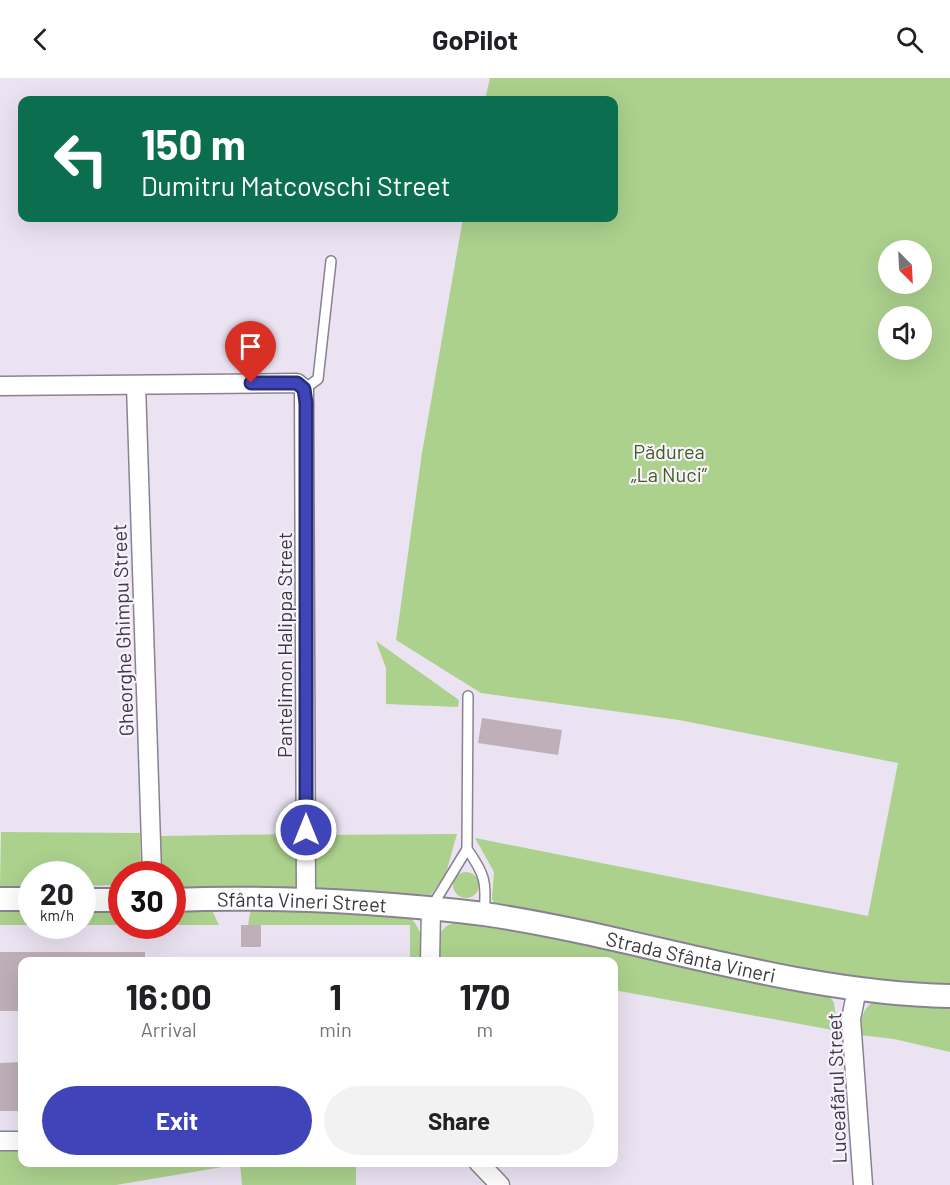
<!DOCTYPE html>
<html lang="en">
<head>
<meta charset="utf-8">
<style>
  :root { --surface:#fff; --page:#f2f2f2; --text:#202124; --muted:#757577; --accent:#3f45b9 }
  body { margin:0; font-family:Barlow,sans-serif; background:var(--page); color:var(--text); height:100vh; display:flex; flex-direction:column; font-size:22px; white-space:nowrap }
  * { box-sizing:border-box; margin:0 }
  p { font-size:20px; color:var(--muted) }
  .icon { flex:none; width:33px; height:33px; fill:none; stroke:currentColor; stroke-width:2; stroke-linecap:round; stroke-linejoin:round }
  .map { position:relative; flex:1; overflow:hidden }
  .drawer { position:absolute; left:18px; top:879px; width:600px; height:210px; display:flex; flex-direction:column; background:var(--surface); border-radius:12px; box-shadow:0 6px 24px #0002 }
  .drawer>* { flex:none }
  .guide { position:absolute; left:18px; top:18px; width:600px; height:126px; border-radius:12px; box-shadow:0 6px 24px #0002; background:#0b6e4f; color:#fff; overflow:hidden }
  .needle { width:39px; rotate:156deg }
  .buttons { position:absolute; left:878px; top:162px; display:grid; gap:12px }
  .buttons a { display:grid; place-items:center; width:54px; height:54px; border-radius:50%; background:var(--surface); box-shadow:0 6px 24px #0002; font-size:30px }
  .speed { position:absolute; left:18px; top:783px; display:flex; gap:12px; font-size:30px; font-weight:700; text-align:center }
  .speed>* { display:grid; place-content:center; width:78px; height:78px; border-radius:50%; background:var(--surface); box-shadow:0 6px 24px #0002; line-height:1 }
  .speed small { font-size:15px; font-weight:400 }
  .speed .limit { border:9px solid #d22; background:#fff; color:#111 }
  .pin { position:absolute; display:grid; place-items:center; width:51px; height:51px; color:#fff; margin:-62px -26px; border-radius:50% 50% 50% 0; rotate:-45deg; box-shadow:0 0 6px #0007 }
  .pin .icon { rotate:45deg }
  .me { position:absolute; width:66px; margin:-33px; rotate:0deg; stroke-linejoin:round; filter:drop-shadow(0 0 4px #0008) }
  .turn { display:flex; align-items:center; gap:21px; height:126px; padding:0 24px; font-size:27px }
  .turn .icon { width:78px; height:78px; stroke-width:2.5 }
  .turn b { display:block; font-size:42px; line-height:51px }
  .eta { display:flex; justify-content:space-evenly; align-items:center; height:102px; text-align:center }
  .eta b { font-size:36px; font-weight:700; line-height:42px }
  .primary-button { display:flex; gap:12px; margin-top:auto; padding:12px 24px }
  .primary-button a { flex:1; height:69px; border-radius:36px; background:var(--accent); color:#fff; font-size:24px; font-weight:700; line-height:69px; text-align:center }
  .primary-button a+a { background:var(--page); color:var(--text) }
  header { display:flex; justify-content:space-between; align-items:center; height:78px; padding:0 24px; background:var(--surface); font-size:27px; font-weight:700 }
  .map>svg:first-child { display:block }
  .green { fill:#acd18d; fill-rule:evenodd }
  .building { fill:#beafb9 }
  .lines { fill:none; stroke-linecap:round; stroke-linejoin:round }
  .service-casing { stroke:#898290; stroke-width:12 }
  .minor-casing { stroke:#898290; stroke-width:21 }
  .tertiary-casing { stroke:#898290; stroke-width:26 }
  .service { stroke:#fff; stroke-width:9 }
  .minor { stroke:#fff; stroke-width:18 }
  .tertiary { stroke:#fff; stroke-width:22 }
  .route-casing { stroke:#292d78; stroke-width:15 }
  .route { stroke:#3f45b9; stroke-width:10 }
  .labels { text-anchor:middle; dominant-baseline:central; stroke-width:4.5; stroke-linejoin:round; paint-order:stroke }
  .park-label { font-size:20px; fill:#3e601a; stroke:#f7f1fd }
  .street-label { font-size:20px; fill:#3c393f; stroke:#f7f1fd }
</style>
</head>
<body>
<header><svg class="icon" aria-label="back" viewBox="0 0 24 24"><path d="M15 5l-7 7 7 7"/></svg>GoPilot<svg class="icon" aria-label="search" viewBox="0 0 24 24"><circle cx="10" cy="10" r="6"/><path d="M15 15l6 6"/></svg></header>
<div class="map">
<svg width="950" height="1107" viewBox="0 0 950 1107">
  <rect width="100%" height="100%" fill="#ebe3f2"/>
  <g class="green">
    <path d="M490 0H950V911L816 895 633 852 496 828 492 821 494 794 475 760 868 838 898 685 679 642 481 615 396 562 422 375 463 140H614V22H485ZM888 172H921V206H888ZM888 238H921V272H888Z"/>
    <polygon points="376,563 459,622 458,629 386,626 386,590"/>
    <polygon points="1,754 140,755 141,796 122,796 121,807 83,808 82,796 32,796 31,809 0,810"/>
    <polygon points="297,756 297,810 173,809 172,796 161,796 161,758"/>
    <polygon points="457,756 446,795 431,817 315,811 314,757"/>
    <circle cx="466" cy="807" r="13"/>
    <rect x="0" y="828" width="31" height="19"/>
    <polygon points="82,828 121,828 121,847 83,847"/>
    <polygon points="172,828 211,830 219,847 173,847"/>
    <path d="M255 830 410 839C423 853 423 865 424 883H410V847H248L250 835Z"/>
    <path d="M460 843 590 865 829 917 834 925 838 953 614 912V884H459L435 879C436 860 439 847 460 843Z"/>
    <path d="M876 922 950 928V974L894 961 859 957C861 942 862 930 876 922Z"/>
    <polygon points="0,1053 22,1053 22,1084 423,1085 356,1086 356,1107 242,1107 240,1086 116,1107 0,1107"/>
  </g>
  <g class="building">
    <polygon points="482,640 562,652 558,677 478,665"/>
    <rect x="241" y="847" width="20" height="22"/>
    <polygon points="0,874 145,874 145,884 22,884 22,933 0,933"/>
    <polygon points="22,984 22,1033 0,1033 0,985"/>
  </g>
  <g class="lines">
    <g class="service-casing">
      <g id="service">
        <polyline points="304,311 318,301 331,183"/>
        <path d="M467 771C485 796 487 805 484 835"/>
        <polyline points="431,830 467,771 468,618"/>
      </g>
    </g>
    <g class="minor-casing">
      <g id="minor">
        <polyline points="136,307 152,796"/>
        <polyline points="0,308 297,305 304,311 306,823"/>
        <polyline points="430,884 431,830"/>
        <polyline points="857,911 851,941 863,1107"/>
        <polyline points="0,1063 22,1063"/>
        <polyline points="478,1084 500,1107"/>
      </g>
    </g>
    <g class="tertiary-casing">
      <g id="tertiary">
        <polyline points="0,821 32,821"/>
        <polyline points="82,822 122,822"/>
        <path id="s1" d="M172 822C276 818 382 824 484 836 640 859 792 915 950 918"/>
      </g>
    </g>
    <use href="#service" class="service"/>
    <use href="#minor" class="minor"/>
    <use href="#tertiary" class="tertiary"/>
  </g>
  <g class="lines">
    <g class="route-casing">
      <polyline id="route" points="251,305 297,305 304,311 306,325 306,752"/>
    </g>
    <use href="#route" class="route"/>
  </g>
  <g class="labels">
    <g class="park-label">
      <text x="669" y="373">Pădurea<tspan x="669" dy="23">„La Nuci”</tspan></text>
    </g>
    <g class="street-label">
      <text transform="translate(122 552) rotate(-92)">Gheorghe Ghimpu Street</text>
      <text transform="translate(284 567) rotate(-90)">Pantelimon Halippa Street</text>
      <text stroke="none"><textPath href="#s1" startOffset="130">Sfânta Vineri Street</textPath></text>
      <text stroke="none"><textPath href="#s1" startOffset="524">Strada Sfânta Vineri</textPath></text>
      <text transform="translate(836 1010) rotate(-92)">Luceafărul Street</text>
    </g>
  </g>
</svg>
<div class="buttons">
<a><svg class="needle" viewBox="-14 -14 28 28"><path d="M0-13l5 13h-10z" fill="#e53935"/><path d="M0 13l5-13h-10z" fill="#757577"/></svg></a>
<a><svg class="icon" aria-label="sound" viewBox="0 0 24 24"><path d="M4 9h4l5-4v14l-5-4H4zM17 9q2 3 0 6"/></svg></a>
</div>
<div class="speed"><div>20<small>km/h</small></div><div class="limit">30</div></div>
<div class="pin" style="left:251px;top:305px;background:#d93025"><svg class="icon" aria-label="arrive" viewBox="0 0 24 24"><path d="M6 21V4h12l-3 4 3 4H6"/></svg></div>
<svg class="me" style="left:306px;top:752px" viewBox="-20 -20 40 40"><circle r="17" fill="#3f45b9" stroke="#fff" stroke-width="3"/><path d="M0-11L8 9 0 5-8 9z" fill="#fff"/></svg>
<div class="guide">
<div class="turn"><svg class="icon" aria-label="left" viewBox="0 0 24 24"><path d="M17 20v-9H6M10 6l-5 5 5 5"/></svg><div><b>150 m</b>Dumitru Matcovschi Street</div></div>
</div>
<section class="drawer">
<div class="eta">
<div><b>16:00</b><p>Arrival</p></div>
<div><b>1</b><p>min</p></div>
<div><b>170</b><p>m</p></div>
</div>
<div class="primary-button"><a>Exit</a><a>Share</a></div>
</section>
</div>
</body>
</html>
